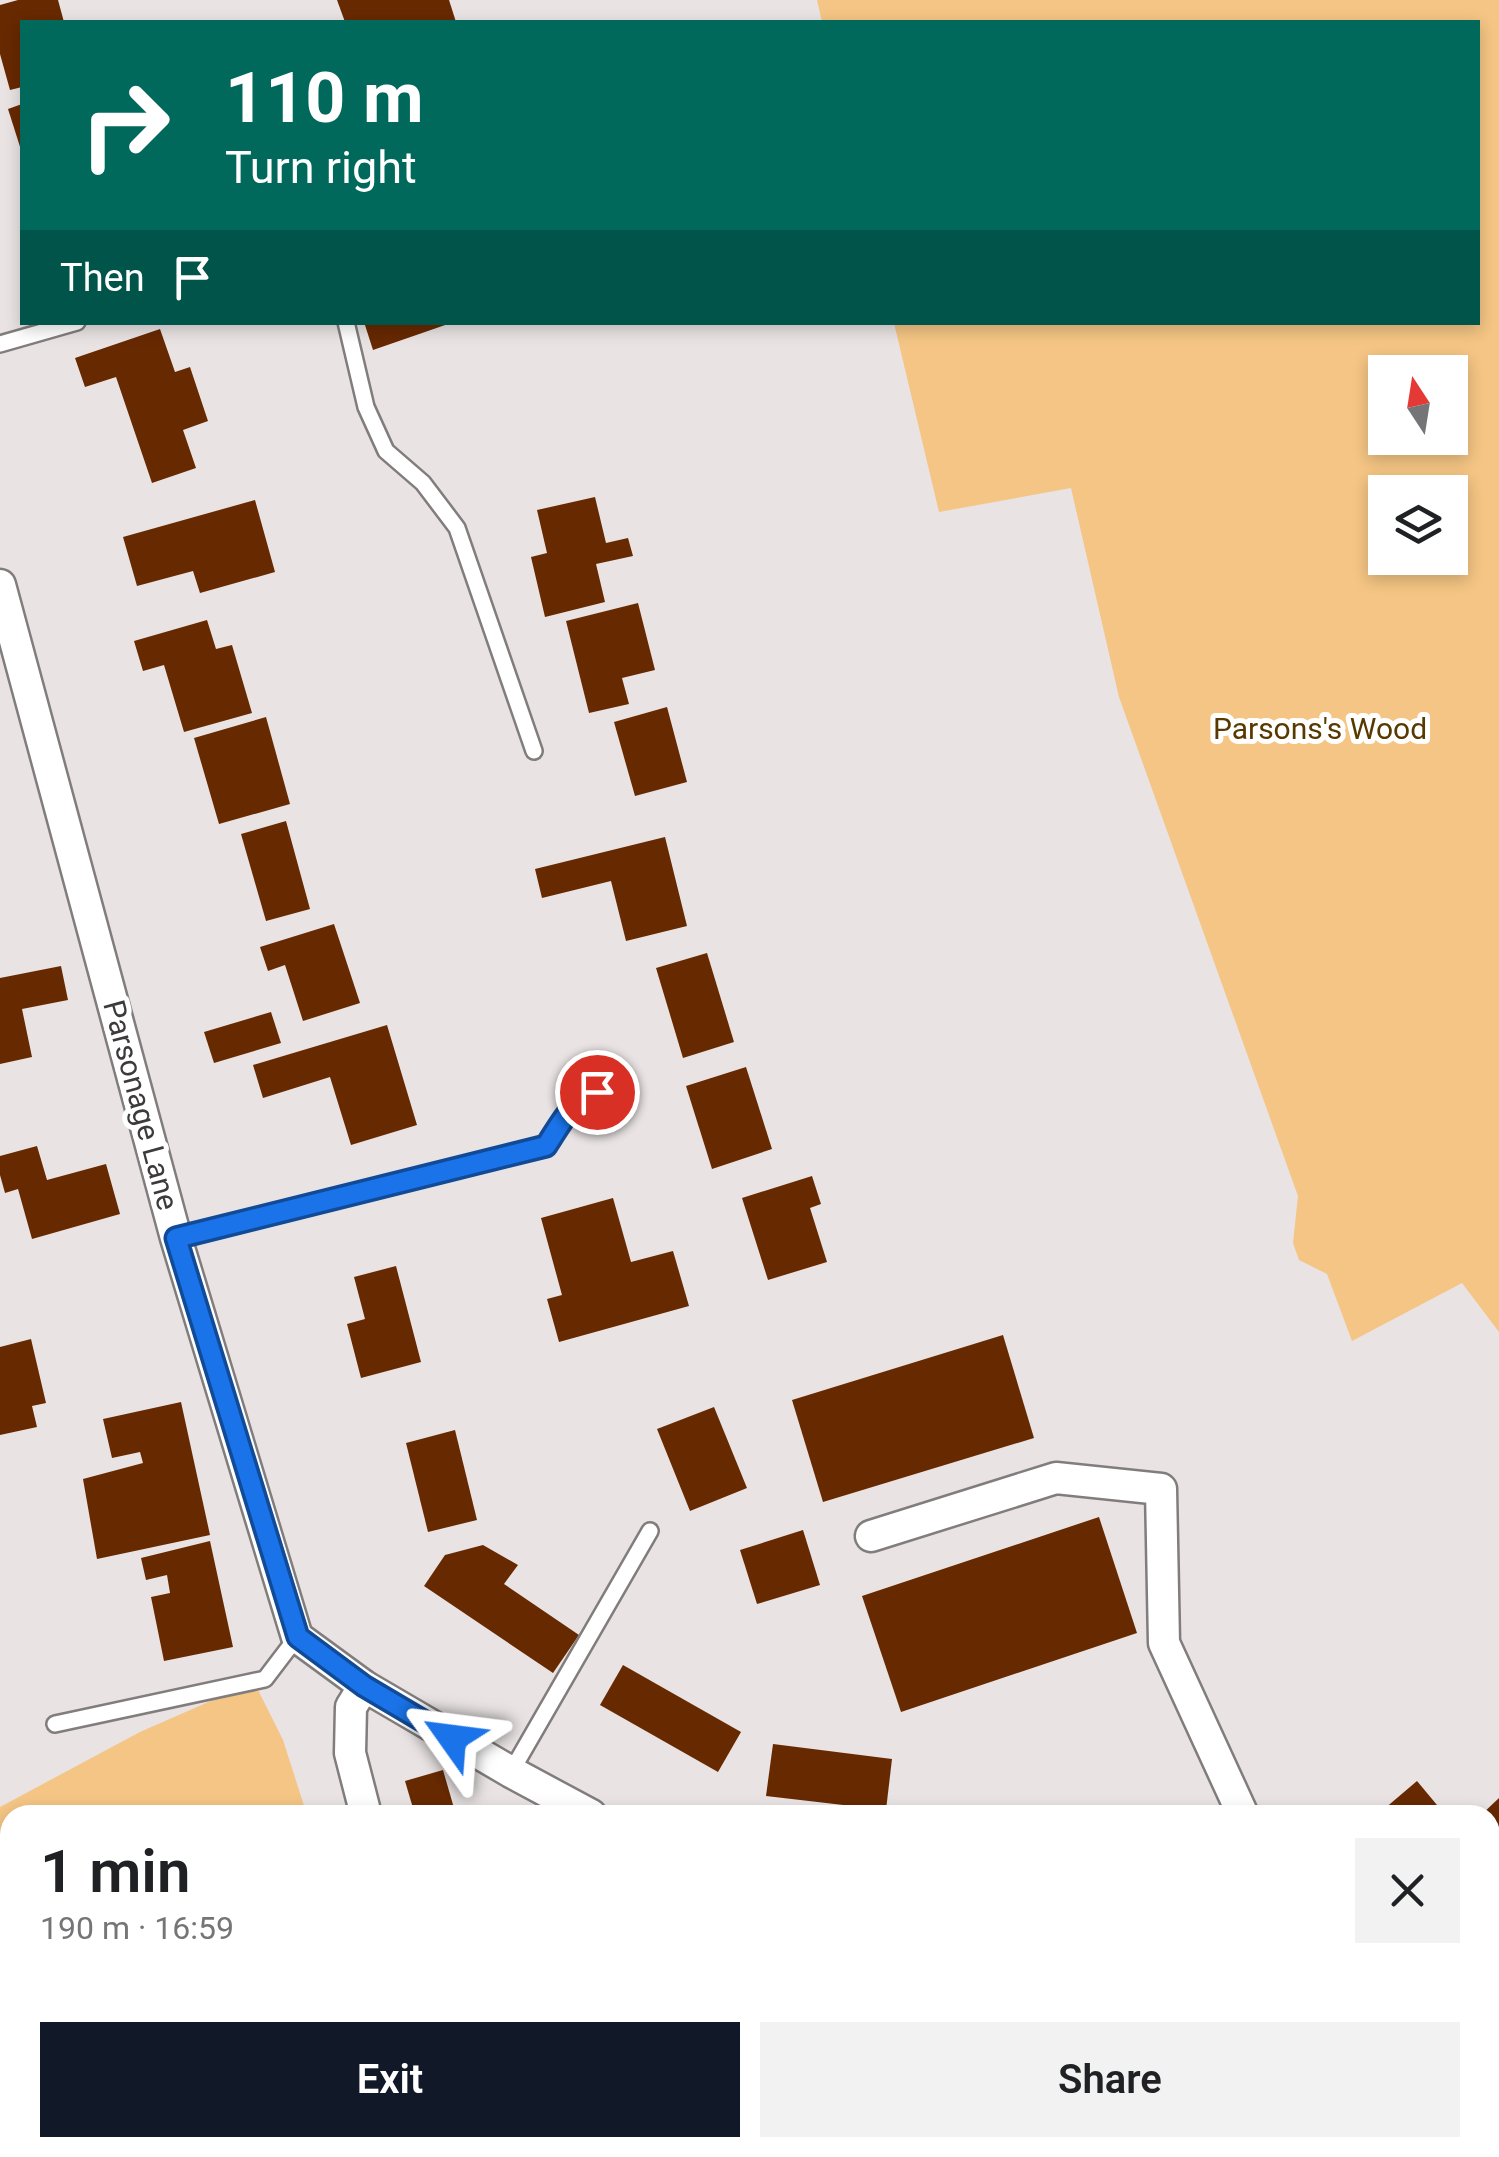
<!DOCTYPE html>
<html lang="en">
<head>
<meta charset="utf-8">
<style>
  :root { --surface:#fff; --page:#f2f2f2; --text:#202124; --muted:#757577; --accent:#111827 }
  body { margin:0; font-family:Roboto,sans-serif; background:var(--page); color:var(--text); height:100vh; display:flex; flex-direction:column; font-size:38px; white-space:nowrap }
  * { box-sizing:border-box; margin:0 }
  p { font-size:32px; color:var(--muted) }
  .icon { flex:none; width:55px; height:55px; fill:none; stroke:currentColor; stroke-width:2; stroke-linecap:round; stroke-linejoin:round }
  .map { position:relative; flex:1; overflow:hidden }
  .panel { position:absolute; left:0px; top:1805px; width:1500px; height:352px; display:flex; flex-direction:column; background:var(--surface); border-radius:30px 30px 0 0; box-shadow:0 5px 15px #0003 }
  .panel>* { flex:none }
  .top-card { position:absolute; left:20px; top:20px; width:1460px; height:305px; border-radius:0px; box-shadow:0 5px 15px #0003; background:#00695c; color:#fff; overflow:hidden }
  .needle { width:65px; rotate:348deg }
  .buttons { position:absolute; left:1368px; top:355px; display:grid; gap:20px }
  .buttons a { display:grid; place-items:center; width:100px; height:100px; border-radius:0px; background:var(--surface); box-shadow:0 5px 15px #0003; font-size:50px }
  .pin { position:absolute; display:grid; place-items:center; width:85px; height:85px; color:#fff; margin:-42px; border:5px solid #fff; border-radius:50%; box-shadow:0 2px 10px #0007 }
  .me { position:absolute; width:110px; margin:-55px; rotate:301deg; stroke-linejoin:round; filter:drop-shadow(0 0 8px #0008) }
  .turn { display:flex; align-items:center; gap:35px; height:210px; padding:0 40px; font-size:45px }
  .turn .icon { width:130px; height:130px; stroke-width:2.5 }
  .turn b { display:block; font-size:70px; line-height:85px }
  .then { display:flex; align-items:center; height:95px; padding:0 40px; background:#0003; gap:20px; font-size:38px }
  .round { display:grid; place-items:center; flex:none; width:105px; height:105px; border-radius:0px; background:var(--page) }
  .overview { display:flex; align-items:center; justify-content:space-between; height:170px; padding:0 40px }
  h1 { font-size:60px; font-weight:600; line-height:75px }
  .action { display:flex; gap:20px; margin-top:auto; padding:20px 40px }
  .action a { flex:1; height:115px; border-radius:0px; background:var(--accent); color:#fff; font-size:40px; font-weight:600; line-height:115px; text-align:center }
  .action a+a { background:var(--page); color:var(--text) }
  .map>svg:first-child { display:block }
  .green { fill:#f4c584; fill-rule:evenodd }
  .building { fill:#672900 }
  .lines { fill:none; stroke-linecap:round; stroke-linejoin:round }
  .lane-casing { stroke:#827d7d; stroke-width:20 }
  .street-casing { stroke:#827d7d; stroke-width:35 }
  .lane { stroke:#fff; stroke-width:15 }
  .street { stroke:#fff; stroke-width:30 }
  .route-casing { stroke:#114b97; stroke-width:25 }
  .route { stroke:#1a73e8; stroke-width:18 }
  .labels { text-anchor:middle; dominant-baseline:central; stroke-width:10; stroke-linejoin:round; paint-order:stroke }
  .park-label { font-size:30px; fill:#583900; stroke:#fff }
  .street-label { font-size:30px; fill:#3c3a3a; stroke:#fff }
</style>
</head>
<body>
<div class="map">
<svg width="1499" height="2157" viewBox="0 0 1499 2157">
  <rect width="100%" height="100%" fill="#e9e3e3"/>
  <g class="green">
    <path d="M817 0H1499V1332L1462 1283 1352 1341 1327 1274 1299 1260 1293 1243 1298 1196 1119 697 1071 488 939 512 894 323 1478 322V22H822ZM1450 372V438H1385V372ZM1385 492H1450V558H1385Z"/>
    <polygon points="254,1682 283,1740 307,1815 10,1815 10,2148 394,2148 395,2157 0,2157 0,1807 140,1732"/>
    <polygon points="450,2148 1145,2148 1142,2157 451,2157"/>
  </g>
  <g class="building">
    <polygon points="18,0 58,0 64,22 22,22 22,87 10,90 0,54 0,5"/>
    <polygon points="337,0 449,0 456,22 345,22"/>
    <polygon points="22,104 22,153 8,109"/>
    <polygon points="364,322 451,322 451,323 373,350"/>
    <polygon points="160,329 175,372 190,367 208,421 183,430 196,468 152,483 116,377 85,387 75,358"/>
    <polygon points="595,497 606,543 628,538 633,556 596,564 605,602 545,617 531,557 547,553 537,510"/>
    <polygon points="255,500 275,572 200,593 193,571 137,586 123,537"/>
    <polygon points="638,603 655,670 622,678 629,704 589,713 566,621"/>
    <polygon points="207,620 216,649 232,645 252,713 184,732 164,665 143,671 134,641"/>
    <polygon points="667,707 687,782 635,796 614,722"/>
    <polygon points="266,717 290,804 219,824 194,738"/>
    <polygon points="286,821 310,909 266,921 241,834"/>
    <polygon points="665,837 687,926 626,941 611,881 542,898 535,869"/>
    <polygon points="334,924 360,1003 303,1021 285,965 268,971 260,947"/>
    <polygon points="707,953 734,1042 683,1058 656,968"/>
    <polygon points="61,966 68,1000 22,1009 32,1057 0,1064 0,978"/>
    <polygon points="271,1012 281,1043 214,1063 204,1032"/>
    <polygon points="387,1025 417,1125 351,1145 330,1077 263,1098 253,1065"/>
    <polygon points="746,1067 772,1149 712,1169 686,1086"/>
    <polygon points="37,1146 47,1180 106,1164 120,1214 32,1239 18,1189 5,1193 0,1175 0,1156"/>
    <polygon points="812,1176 821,1204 810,1208 827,1262 768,1280 742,1198"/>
    <polygon points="613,1198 631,1262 673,1251 689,1306 559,1342 547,1299 562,1295 541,1218"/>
    <polygon points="396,1266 421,1362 361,1378 347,1324 365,1319 354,1277"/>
    <polygon points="1003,1335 1034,1438 823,1502 792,1400"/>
    <polygon points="31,1339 46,1403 32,1406 37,1427 0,1435 0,1347"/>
    <polygon points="181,1402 210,1535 97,1559 83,1479 143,1463 140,1452 112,1458 103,1419"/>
    <polygon points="714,1407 747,1488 690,1511 657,1429"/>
    <polygon points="455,1430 477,1520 428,1532 406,1443"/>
    <polygon points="1099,1517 1137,1633 901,1712 862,1596"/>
    <polygon points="803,1530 820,1585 757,1604 740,1550"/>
    <polygon points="210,1541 233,1647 164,1661 151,1597 170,1593 167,1575 146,1580 141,1558"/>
    <polygon points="483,1545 518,1565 504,1584 579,1635 553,1673 424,1586 445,1555"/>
    <polygon points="623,1665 741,1732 718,1772 600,1705"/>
    <polygon points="773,1744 892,1759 886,1810 766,1796"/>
    <polygon points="443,1770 456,1815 415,1815 405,1781"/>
    <polygon points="1417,1781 1442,1811 1437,1815 1377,1815"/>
    <polygon points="1499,1798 1499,1888 1490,1878 1490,1848 1496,1842 1490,1836 1490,1815 1481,1815"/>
    <polygon points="1300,2148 1346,2148 1356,2157 1311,2157"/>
  </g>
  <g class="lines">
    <g class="lane-casing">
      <g id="lane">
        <polyline points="346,322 366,407 386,451 423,483 457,528 534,751"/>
        <polyline points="0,344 77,322"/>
        <path d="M176 1238 546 1146C560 1125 572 1100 597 1092"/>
        <polyline points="55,1724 265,1679 297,1637"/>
        <polyline points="511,1772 650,1531"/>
      </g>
    </g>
    <g class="street-casing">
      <g id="street">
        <polyline points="0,585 176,1238 297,1637 364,1686 511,1772 591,1815"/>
        <polyline points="871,1536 1056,1478 1161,1489 1164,1643 1243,1815"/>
        <polyline points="364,1686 351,1707 350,1753 366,1815"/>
        <polyline points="1490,2054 1499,2045"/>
        <polyline points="431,2148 432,2157"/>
        <polyline points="1465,2148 1472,2157"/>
      </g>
    </g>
    <use href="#lane" class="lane"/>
    <use href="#street" class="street"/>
  </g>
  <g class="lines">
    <g class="route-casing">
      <path id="route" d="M452 1738 364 1686 298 1637 176 1238 546 1146C560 1125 572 1099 597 1092"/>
    </g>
    <use href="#route" class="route"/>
  </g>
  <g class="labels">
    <g class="park-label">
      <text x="1320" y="728">Parsons's Wood</text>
    </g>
    <g class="street-label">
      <text transform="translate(141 1105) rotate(75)">Parsonage Lane</text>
    </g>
  </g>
</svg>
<div class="buttons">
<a><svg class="needle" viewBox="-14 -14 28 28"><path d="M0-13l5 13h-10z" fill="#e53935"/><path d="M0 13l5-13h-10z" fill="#757577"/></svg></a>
<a><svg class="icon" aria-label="layers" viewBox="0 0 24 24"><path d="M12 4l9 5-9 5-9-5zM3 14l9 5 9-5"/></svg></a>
</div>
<div class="pin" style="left:597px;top:1092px;background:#d93025"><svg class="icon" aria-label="arrive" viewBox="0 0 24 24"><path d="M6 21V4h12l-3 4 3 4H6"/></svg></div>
<svg class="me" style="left:452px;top:1738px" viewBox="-20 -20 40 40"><path d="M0-17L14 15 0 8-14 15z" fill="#1a73e8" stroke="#fff" stroke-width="4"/></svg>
<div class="top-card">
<div class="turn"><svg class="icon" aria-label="right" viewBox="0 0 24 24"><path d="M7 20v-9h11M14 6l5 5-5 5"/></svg><div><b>110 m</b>Turn right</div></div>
<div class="then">Then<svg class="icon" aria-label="arrive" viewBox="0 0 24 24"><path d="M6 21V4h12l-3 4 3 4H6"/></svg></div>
</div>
<section class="panel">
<div class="overview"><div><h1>1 min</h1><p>190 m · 16:59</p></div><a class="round"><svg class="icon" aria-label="close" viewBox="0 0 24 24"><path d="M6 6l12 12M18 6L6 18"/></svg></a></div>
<div class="action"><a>Exit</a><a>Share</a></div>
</section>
</div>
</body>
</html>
